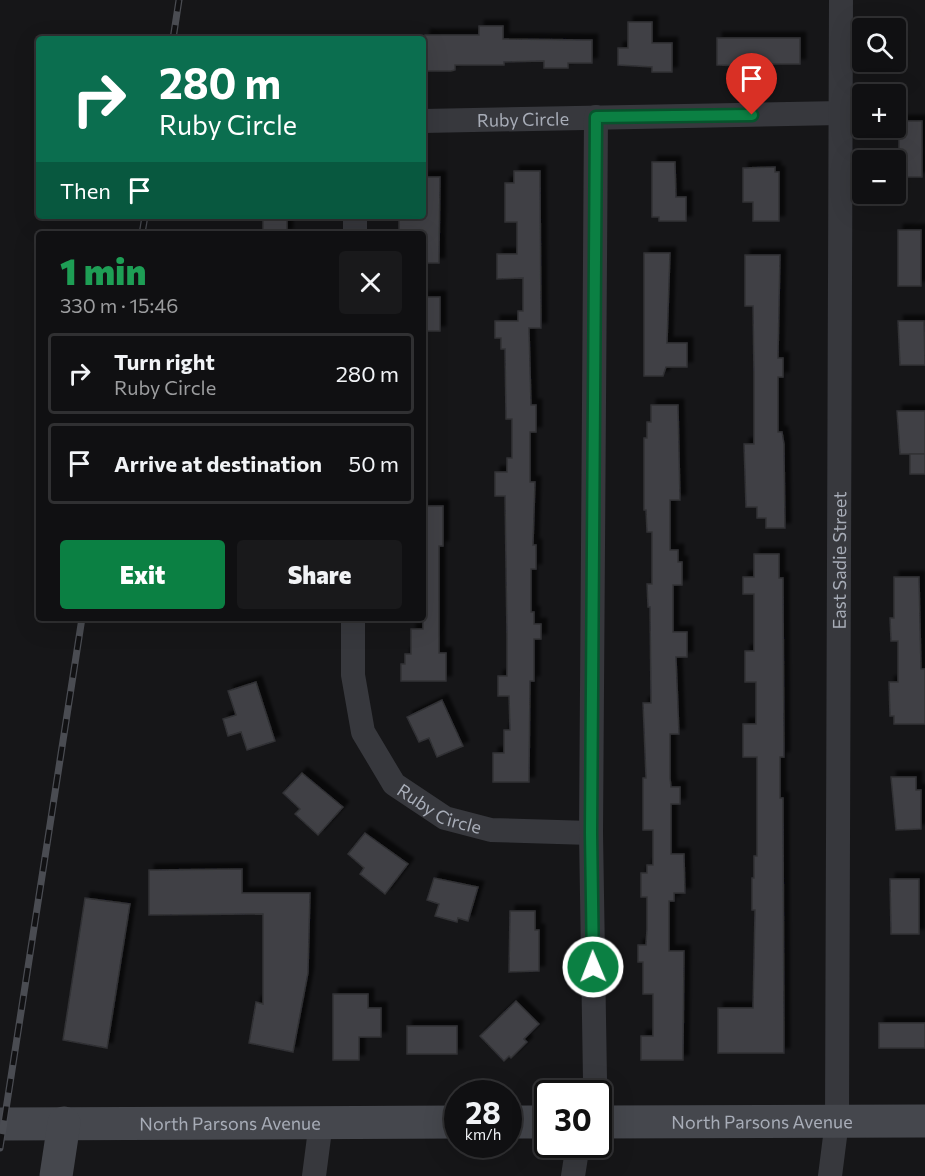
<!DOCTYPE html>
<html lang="en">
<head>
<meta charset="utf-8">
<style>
  :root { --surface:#101012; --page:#19191b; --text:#f1f3f6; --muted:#9c9d9f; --line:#303032; --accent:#0b8043 }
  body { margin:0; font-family:Commissioner,sans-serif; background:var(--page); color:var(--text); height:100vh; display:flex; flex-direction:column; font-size:22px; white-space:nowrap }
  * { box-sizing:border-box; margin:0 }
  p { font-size:20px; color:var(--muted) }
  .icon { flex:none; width:33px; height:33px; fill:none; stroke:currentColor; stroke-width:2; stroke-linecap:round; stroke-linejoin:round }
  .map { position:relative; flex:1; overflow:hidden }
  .sheet { position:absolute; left:36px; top:231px; width:390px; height:390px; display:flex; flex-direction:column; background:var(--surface); border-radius:6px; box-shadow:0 6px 24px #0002,0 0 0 2px var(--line) }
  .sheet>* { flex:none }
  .hud { position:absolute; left:36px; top:36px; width:390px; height:183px; border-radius:6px; box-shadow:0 6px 24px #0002,0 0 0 2px var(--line); background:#0b6e4f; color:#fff; overflow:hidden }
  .fabs { position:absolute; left:852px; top:18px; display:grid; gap:12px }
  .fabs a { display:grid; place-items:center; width:54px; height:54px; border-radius:6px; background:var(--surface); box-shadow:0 6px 24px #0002,0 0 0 2px var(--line); font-size:30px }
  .speed { position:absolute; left:444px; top:1080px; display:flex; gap:12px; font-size:30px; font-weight:700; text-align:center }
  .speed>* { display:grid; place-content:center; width:78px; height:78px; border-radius:50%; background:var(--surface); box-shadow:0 6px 24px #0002,0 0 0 2px var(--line); line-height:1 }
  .speed small { font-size:15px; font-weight:400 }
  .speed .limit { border:3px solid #111; border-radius:9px; background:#fff; color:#111 }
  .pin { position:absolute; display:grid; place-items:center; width:51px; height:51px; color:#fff; margin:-62px -26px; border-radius:50% 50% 50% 0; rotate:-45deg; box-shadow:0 0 6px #0007 }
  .pin .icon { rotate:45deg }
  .me { position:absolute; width:66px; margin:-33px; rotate:359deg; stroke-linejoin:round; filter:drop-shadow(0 0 4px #0008) }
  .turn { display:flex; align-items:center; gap:21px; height:126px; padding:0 24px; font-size:27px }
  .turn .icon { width:78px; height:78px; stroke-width:2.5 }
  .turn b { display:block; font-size:42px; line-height:51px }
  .then { display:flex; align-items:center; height:57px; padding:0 24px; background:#0003; gap:12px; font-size:22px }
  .round { display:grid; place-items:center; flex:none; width:63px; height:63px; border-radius:6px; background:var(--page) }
  .headline { display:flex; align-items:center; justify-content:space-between; height:102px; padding:0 24px }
  h1 { font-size:36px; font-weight:800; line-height:45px; color:#1e9e55 }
  .cta { display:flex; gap:12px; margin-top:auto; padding:12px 24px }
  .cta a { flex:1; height:69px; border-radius:6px; background:var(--accent); color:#fff; font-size:24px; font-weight:800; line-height:69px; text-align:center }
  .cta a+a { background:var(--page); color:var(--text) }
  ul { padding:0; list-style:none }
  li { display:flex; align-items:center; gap:18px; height:81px; margin:0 12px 9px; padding:0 12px; border:3px solid var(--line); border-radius:6px }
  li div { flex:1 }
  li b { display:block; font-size:22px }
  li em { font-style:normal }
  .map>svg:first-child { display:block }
  .building { fill:#404145; stroke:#303034; stroke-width:1.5; filter:url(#shadow) }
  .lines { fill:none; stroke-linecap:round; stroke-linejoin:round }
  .street { stroke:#37383d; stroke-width:24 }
  .secondary { stroke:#45474d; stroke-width:33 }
  .rail-casing { stroke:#4a4c52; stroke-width:7 }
  .rail { stroke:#111113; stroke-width:4.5; stroke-dasharray:14; stroke-linecap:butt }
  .route-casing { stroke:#07532c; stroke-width:15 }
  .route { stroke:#0b8043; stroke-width:10 }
  .labels { text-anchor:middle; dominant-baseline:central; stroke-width:6; stroke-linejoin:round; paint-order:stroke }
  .street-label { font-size:18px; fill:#a8adb8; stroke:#111113 }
</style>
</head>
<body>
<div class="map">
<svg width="925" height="1176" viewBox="0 0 925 1176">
  <defs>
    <filter id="shadow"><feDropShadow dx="5.5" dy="-5.5" stdDeviation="1.5" flood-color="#0009"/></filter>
  </defs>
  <rect width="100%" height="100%" fill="#161618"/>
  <g class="building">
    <polygon points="628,22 652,22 652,43 672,43 672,72 652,72 652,67 618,65 618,48 628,48"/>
    <polygon points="479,26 503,26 503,39 592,40 592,63 568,63 568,68 544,68 544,61 504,62 504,65 455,65 455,70 451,71 423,71 425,35 479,35"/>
    <polygon points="717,38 800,38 800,64 770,64 770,67 717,65"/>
    <rect x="899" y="121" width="23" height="56"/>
    <polygon points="652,162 675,162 676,197 686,197 686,221 659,221 659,217 652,217"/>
    <polygon points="775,167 775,172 779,172 779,221 753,221 753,202 743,202 743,168"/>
    <polygon points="514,171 540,171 541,328 529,328 531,405 536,405 536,432 530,432 530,482 535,482 533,545 536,545 536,569 531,569 531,612 534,612 534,624 541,624 541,639 534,639 534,681 530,681 529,782 493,782 493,753 504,753 504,730 510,730 509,696 498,696 498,676 507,676 507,640 505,496 495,496 495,472 507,472 507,458 512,458 512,419 506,419 505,349 501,349 501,338 495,338 495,321 518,321 518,311 523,311 523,278 497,279 497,254 517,254 517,222 505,222 505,183 514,183"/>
    <polygon points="423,177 440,177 439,263 423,263 423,234 399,234 399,216 423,216"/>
    <rect x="263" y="216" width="24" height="18"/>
    <rect x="898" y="230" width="23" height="56"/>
    <polygon points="644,253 670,253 667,343 687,343 687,367 666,367 663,376 644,376"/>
    <polygon points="745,255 780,255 778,358 783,358 783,377 778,377 778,432 782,432 784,444 785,528 766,528 766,518 757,518 757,507 746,507 744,444 754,444 754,378 753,306 745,306"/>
    <rect x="423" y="297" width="17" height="34"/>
    <polygon points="898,321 924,321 925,365 900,365"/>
    <polygon points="651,405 678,405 680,500 670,500 670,550 678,550 678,562 682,562 682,585 673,585 673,632 687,632 687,657 676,657 679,734 670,734 670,778 671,787 680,787 680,804 671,804 671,854 684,854 685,893 674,893 674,901 669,901 669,951 684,951 683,1060 641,1060 641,1036 653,1036 653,994 643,994 643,962 638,962 638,945 646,945 647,928 647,897 641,897 641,873 647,873 647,865 653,865 653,830 643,830 643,778 646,778 643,703 651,703 650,607 648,607 647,584 652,584 652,532 647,532 646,510 644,510 644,438 647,438 647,422 651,422"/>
    <polygon points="897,411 925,411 925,454 900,454"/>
    <rect x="910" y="454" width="15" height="20"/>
    <polygon points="423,506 443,506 443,546 439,546 439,653 446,653 446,681 401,681 401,664 405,664 405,654 411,654 411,629 423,629"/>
    <polygon points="754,554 779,554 779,578 783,578 784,757 780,757 780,798 783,798 784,1053 718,1053 718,1008 753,1008 755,910 752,910 752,878 754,878 754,856 757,856 757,757 743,757 743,724 756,724 756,682 745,682 745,651 754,651 754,594 743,594 743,577 754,577"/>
    <polygon points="894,577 919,577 921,669 925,669 925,724 894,724 894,716 890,716 889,682 898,682 898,641 891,641 890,618 894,618"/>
    <polygon points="256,682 275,741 247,750 241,732 228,736 223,719 236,715 228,691"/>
    <polygon points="442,700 463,746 437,757 429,738 419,742 407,717"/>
    <polygon points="302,773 343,807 318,835 295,814 300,809 283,793"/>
    <polygon points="891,777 916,777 916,790 921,790 921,829 896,830"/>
    <polygon points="365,833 408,864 385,894 360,874 364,868 348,854"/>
    <polygon points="242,869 242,893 310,893 308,973 293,1052 249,1043 256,1002 263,1004 263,914 149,915 149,870"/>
    <polygon points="434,878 478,887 468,921 458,918 457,922 435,916 439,904 427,900"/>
    <polygon points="890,879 919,879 919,934 891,934"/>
    <polygon points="85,898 130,904 107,1048 63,1040"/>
    <polygon points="510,911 535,911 535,930 539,930 539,971 509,972"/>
    <polygon points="333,994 368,994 368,1008 381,1008 381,1037 359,1037 359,1060 333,1060"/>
    <polygon points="516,1001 539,1024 524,1039 527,1042 511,1058 509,1056 504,1061 480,1036"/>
    <rect x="879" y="1023" width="46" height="25"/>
    <rect x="407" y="1026" width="50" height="28"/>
  </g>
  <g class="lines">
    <g class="street">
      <path id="s1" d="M423 121 841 113"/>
      <polyline points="355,234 355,216"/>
      <path id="s2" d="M353 618V675L363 732 394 784 445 818 491 830 591 833"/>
      <polyline points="590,1094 595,1080 591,833 596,117"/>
      <polyline points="314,1176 321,1122"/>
      <polyline points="573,1176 578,1144"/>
      <path id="s3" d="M830 1176 837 1121 841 0"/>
    </g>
    <g class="secondary">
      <polyline points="508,1122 548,1122"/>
      <path id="s4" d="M598 1122 925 1121"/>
      <path id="s5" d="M0 1124 458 1122"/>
      <polyline points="56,1176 64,1123"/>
    </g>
    <g class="rail-casing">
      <g id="rail">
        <polyline points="173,39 179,0"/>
        <polyline points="142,234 145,216"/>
        <polyline points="0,1148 82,618"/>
      </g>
    </g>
    <use href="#rail" class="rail"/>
  </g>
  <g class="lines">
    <g class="route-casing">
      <polyline id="route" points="593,967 591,833 596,117 752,115"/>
    </g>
    <use href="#route" class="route"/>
  </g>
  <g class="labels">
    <g class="street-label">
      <text stroke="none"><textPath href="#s1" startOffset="100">Ruby Circle</textPath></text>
      <text stroke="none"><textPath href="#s3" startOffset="616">East Sadie Street</textPath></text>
      <text stroke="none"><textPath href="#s2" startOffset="228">Ruby Circle</textPath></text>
      <text stroke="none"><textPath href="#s4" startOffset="164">North Parsons Avenue</textPath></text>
      <text stroke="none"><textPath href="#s5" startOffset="230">North Parsons Avenue</textPath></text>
    </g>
  </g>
</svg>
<div class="fabs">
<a><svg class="icon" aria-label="search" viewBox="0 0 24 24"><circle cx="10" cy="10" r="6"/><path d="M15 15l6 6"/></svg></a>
<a>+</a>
<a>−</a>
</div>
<div class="speed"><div>28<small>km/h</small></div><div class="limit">30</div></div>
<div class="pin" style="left:752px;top:115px;background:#d93025"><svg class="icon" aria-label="arrive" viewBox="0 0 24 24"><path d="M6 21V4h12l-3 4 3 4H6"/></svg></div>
<svg class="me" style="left:593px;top:967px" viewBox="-20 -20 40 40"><circle r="17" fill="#0b8043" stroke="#fff" stroke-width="3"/><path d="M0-11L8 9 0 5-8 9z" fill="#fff"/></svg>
<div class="hud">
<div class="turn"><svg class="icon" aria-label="right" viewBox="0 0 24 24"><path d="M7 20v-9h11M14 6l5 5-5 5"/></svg><div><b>280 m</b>Ruby Circle</div></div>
<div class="then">Then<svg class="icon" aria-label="arrive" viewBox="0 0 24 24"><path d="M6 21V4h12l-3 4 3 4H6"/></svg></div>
</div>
<section class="sheet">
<div class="headline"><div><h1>1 min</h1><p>330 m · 15:46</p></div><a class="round"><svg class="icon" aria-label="close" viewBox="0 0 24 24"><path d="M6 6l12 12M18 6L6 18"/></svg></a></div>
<ul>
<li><svg class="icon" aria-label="right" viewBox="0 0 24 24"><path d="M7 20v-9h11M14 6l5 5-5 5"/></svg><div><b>Turn right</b><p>Ruby Circle</p></div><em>280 m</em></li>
<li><svg class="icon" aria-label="arrive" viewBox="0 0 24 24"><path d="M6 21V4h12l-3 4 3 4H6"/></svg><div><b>Arrive at destination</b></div><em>50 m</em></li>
</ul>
<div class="cta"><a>Exit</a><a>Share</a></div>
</section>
</div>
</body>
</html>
